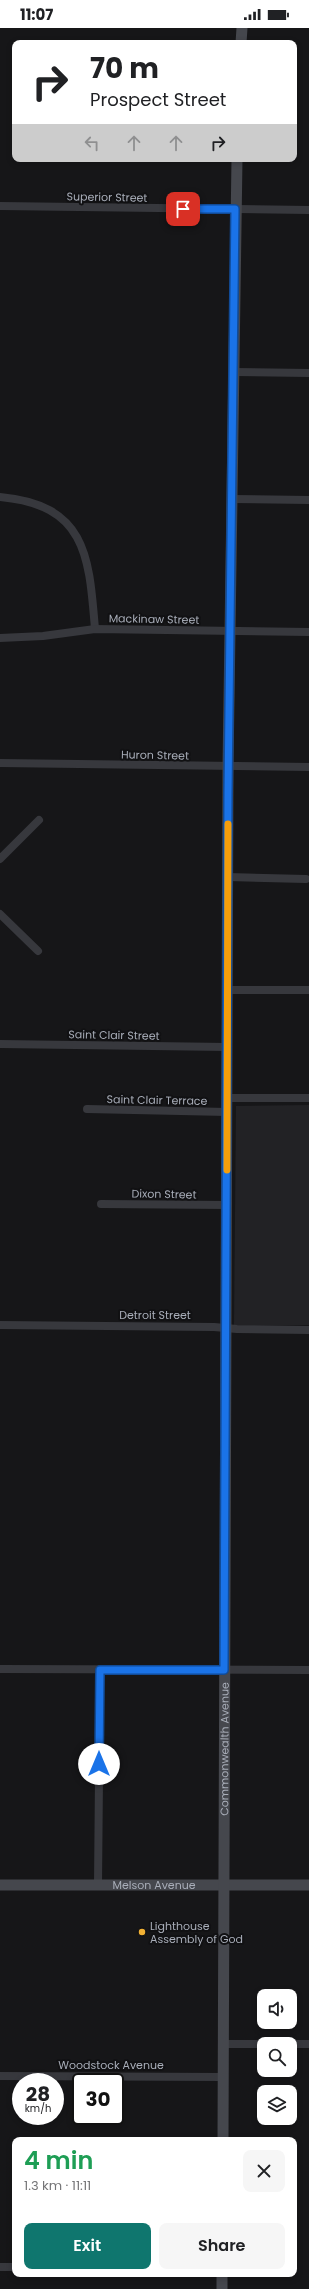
<!DOCTYPE html>
<html lang="en">
<head>
<meta charset="utf-8">
<style>
  :root { --surface:#fff; --page:#f6f6f6; --text:#202124; --muted:#757577; --accent:#0f766e }
  body { margin:0; font-family:Poppins,sans-serif; background:var(--page); color:var(--text); height:100vh; display:flex; flex-direction:column; font-size:15px; white-space:nowrap }
  * { box-sizing:border-box; margin:0 }
  p { font-size:13px; color:var(--muted) }
  .icon { flex:none; width:22px; height:22px; fill:none; stroke:currentColor; stroke-width:2; stroke-linecap:round; stroke-linejoin:round }
  .map { position:relative; flex:1; overflow:hidden }
  .side { position:absolute; left:12px; top:2109px; width:285px; height:140px; display:flex; flex-direction:column; background:var(--surface); border-radius:8px; box-shadow:0 2px 6px #0003 }
  .side>* { flex:none }
  .guide { position:absolute; left:12px; top:12px; width:285px; height:122px; border-radius:8px; box-shadow:0 2px 6px #0003; background:#fff; color:var(--text); overflow:hidden }
  .fabs { position:absolute; left:257px; top:1961px; display:grid; gap:8px }
  .fabs a { display:grid; place-items:center; width:40px; height:40px; border-radius:8px; background:var(--surface); box-shadow:0 2px 6px #0003; font-size:20px }
  .speed { position:absolute; left:12px; top:2045px; display:flex; gap:8px; font-size:20px; font-weight:700; text-align:center }
  .speed>* { display:grid; place-content:center; width:52px; height:52px; border-radius:50%; background:var(--surface); box-shadow:0 2px 6px #0003; line-height:1 }
  .speed small { font-size:10px; font-weight:400 }
  .speed .limit { border:2px solid #111; border-radius:6px; background:#fff; color:#111 }
  .pin { position:absolute; display:grid; place-items:center; width:34px; height:34px; color:#fff; margin:-17px; border-radius:8px; box-shadow:0 2px 6px #0006 }
  .me { position:absolute; width:44px; margin:-22px; rotate:0deg; stroke-linejoin:round; filter:drop-shadow(0 0 3px #0008) }
  .turn { display:flex; align-items:center; gap:14px; height:84px; padding:0 12px; font-size:18px }
  .turn .icon { width:52px; height:52px; stroke-width:2.5 }
  .turn b { display:block; font-size:28px; line-height:34px }
  .lanes { display:flex; align-items:center; height:38px; padding:0 12px; background:#0003; justify-content:center; gap:20px; direction:ltr }
  .lanes .off { opacity:.35 }
  .round { display:grid; place-items:center; flex:none; width:42px; height:42px; border-radius:8px; background:var(--page) }
  .summary { display:flex; align-items:center; justify-content:space-between; height:68px; padding:0 12px }
  h1 { font-size:24px; font-weight:600; line-height:30px; color:#1e9e55 }
  .cta { display:flex; gap:8px; margin-top:auto; padding:8px 12px }
  .cta a { flex:1; height:46px; border-radius:8px; background:var(--accent); color:#fff; font-size:16px; font-weight:600; line-height:46px; text-align:center }
  .cta a+a { background:var(--page); color:var(--text) }
  .status { display:flex; justify-content:space-between; align-items:center; height:28px; padding:0 20px; background:var(--surface); direction:ltr }
  .status svg { height:11px; fill:currentColor }
  .map>svg:first-child { display:block }
  .built { fill:#222225 }
  .lines { fill:none; stroke-linecap:round; stroke-linejoin:round }
  .street { stroke:#37383d; stroke-width:8 }
  .secondary { stroke:#45474d; stroke-width:11 }
  .route-casing { stroke:#114b97; stroke-width:10 }
  .route { stroke:#1a73e8; stroke-width:7 }
  .slow { stroke:#f59e0b; stroke-width:7 }
  .poi-dot { fill:#f2b134; stroke:#111113; stroke-width:1.5 }
  .labels { text-anchor:middle; dominant-baseline:central; stroke-width:4; stroke-linejoin:round; paint-order:stroke }
  .street-label { font-size:11px; fill:#a8adb8; stroke:#111113 }
  .poi-label { font-size:11px; fill:#a8adb8; stroke:#111113; text-anchor:start }
</style>
</head>
<body>
<div class="status"><b>11:07</b><svg viewBox="0 0 49 12"><path d="M0 12V9h3v3zM5 12V6h3v6zM10 12V3h3v9zM15 12V0h3v12zM26 1h20v11H26zM47 4h2v5h-2z"/></svg></div>
<div class="map">
<svg width="309" height="2261" viewBox="0 0 309 2261">
  <rect width="100%" height="100%" fill="#161618"/>
  <polygon class="built" points="309,1077 309,1297 234,1297 236,1078"/>
  <g class="lines">
    <g class="street">
      <polyline points="0,178 309,182"/>
      <polyline points="234,344 309,345"/>
      <path d="M0 469C87 477 89 529 95 601"/>
      <polyline points="232,471 309,472"/>
      <polyline points="0,610 43,608 95,601 309,604"/>
      <polyline points="0,735 309,739"/>
      <polyline points="0,831 39,792"/>
      <polyline points="228,849 306,851"/>
      <polyline points="0,886 38,923"/>
      <polyline points="228,962 309,962"/>
      <polyline points="0,1016 227,1019"/>
      <polyline points="227,1070 309,1070"/>
      <polyline points="87,1081 227,1084"/>
      <polyline points="101,1176 227,1177"/>
      <polyline points="0,1297 214,1299 237,1301 309,1302"/>
      <polyline points="0,1641 309,1642"/>
      <polyline points="98,1857 100,1642"/>
      <polyline points="223,2016 309,2016"/>
      <polyline points="0,2048 223,2049"/>
      <polyline points="0,2239 15,2239"/>
    </g>
    <g class="secondary">
      <polyline points="241,15 242,0"/>
      <path id="s1" d="M0 1857H309"/>
      <path id="s2" d="M223 2112 228 739 237 131"/>
      <polyline points="222,2261 222,2246"/>
    </g>
  </g>
  <g class="lines">
    <g class="route-casing">
      <polyline id="route" points="99,1736 100,1642 224,1642 228,765 235,181 183,181"/>
    </g>
    <use href="#route" class="route"/>
    <polyline class="slow" points="227,1142 228,796"/>
  </g>
  <circle class="poi-dot" cx="142" cy="1904" r="4"/>
  <g class="labels">
    <g class="street-label">
      <text transform="translate(107 169) rotate(1)">Superior Street</text>
      <text transform="translate(154 591) rotate(1)">Mackinaw Street</text>
      <text transform="translate(155 727) rotate(1)">Huron Street</text>
      <text transform="translate(114 1007) rotate(1)">Saint Clair Street</text>
      <text transform="translate(157 1072) rotate(1)">Saint Clair Terrace</text>
      <text transform="translate(164 1166) rotate(1)">Dixon Street</text>
      <text x="155" y="1287">Detroit Street</text>
      <text stroke="none"><textPath href="#s2" startOffset="391">Commonwealth Avenue</textPath></text>
      <text stroke="none"><textPath href="#s1" startOffset="154">Melson Avenue</textPath></text>
      <text x="111" y="2037">Woodstock Avenue</text>
    </g>
    <g class="poi-label">
      <text x="150" y="1898">Lighthouse<tspan x="150" dy="13">Assembly of God</tspan></text>
    </g>
  </g>
</svg>
<div class="fabs">
<a><svg class="icon" aria-label="sound" viewBox="0 0 24 24"><path d="M4 9h4l5-4v14l-5-4H4zM17 9q2 3 0 6"/></svg></a>
<a><svg class="icon" aria-label="search" viewBox="0 0 24 24"><circle cx="10" cy="10" r="6"/><path d="M15 15l6 6"/></svg></a>
<a><svg class="icon" aria-label="layers" viewBox="0 0 24 24"><path d="M12 4l9 5-9 5-9-5zM3 14l9 5 9-5"/></svg></a>
</div>
<div class="speed"><div>28<small>km/h</small></div><div class="limit">30</div></div>
<div class="pin" style="left:183px;top:181px;background:#d93025"><svg class="icon" aria-label="arrive" viewBox="0 0 24 24"><path d="M6 21V4h12l-3 4 3 4H6"/></svg></div>
<svg class="me" style="left:99px;top:1736px" viewBox="-20 -20 40 40"><circle r="19" fill="#fff"/><path d="M0-13L10 11 0 6-10 11z" fill="#1a73e8"/></svg>
<div class="guide">
<div class="turn"><svg class="icon" aria-label="right" viewBox="0 0 24 24"><path d="M7 20v-9h11M14 6l5 5-5 5"/></svg><div><b>70 m</b>Prospect Street</div></div>
<div class="lanes"><svg class="icon off" aria-label="left" viewBox="0 0 24 24"><path d="M17 20v-9H6M10 6l-5 5 5 5"/></svg><svg class="icon off" aria-label="ahead" viewBox="0 0 24 24"><path d="M12 20V5M6 11l6-6 6 6"/></svg><svg class="icon off" aria-label="ahead" viewBox="0 0 24 24"><path d="M12 20V5M6 11l6-6 6 6"/></svg><svg class="icon" aria-label="right" viewBox="0 0 24 24"><path d="M7 20v-9h11M14 6l5 5-5 5"/></svg></div>
</div>
<section class="side">
<div class="summary"><div><h1>4 min</h1><p>1.3 km · 11:11</p></div><a class="round"><svg class="icon" aria-label="close" viewBox="0 0 24 24"><path d="M6 6l12 12M18 6L6 18"/></svg></a></div>
<div class="cta"><a>Exit</a><a>Share</a></div>
</section>
</div>
</body>
</html>
